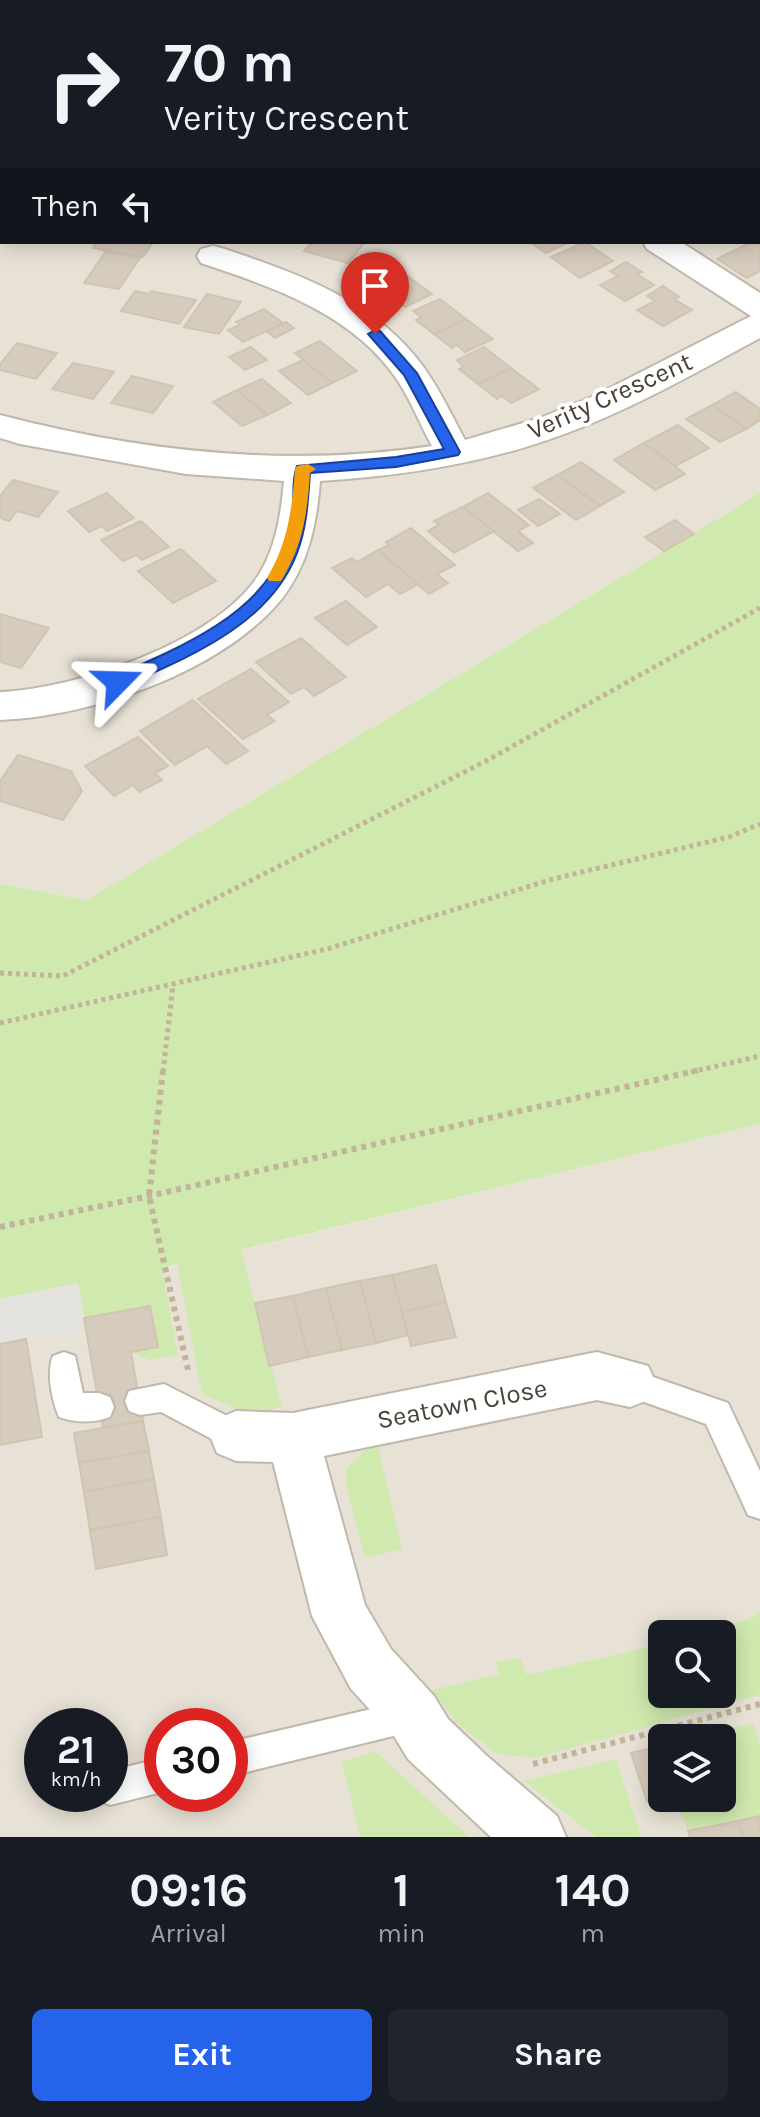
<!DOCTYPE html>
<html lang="en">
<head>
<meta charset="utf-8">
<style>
  :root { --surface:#171b24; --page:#20242c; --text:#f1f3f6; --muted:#9ea1a6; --accent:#2563eb }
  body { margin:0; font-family:Karla,sans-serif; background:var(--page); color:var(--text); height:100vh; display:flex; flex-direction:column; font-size:30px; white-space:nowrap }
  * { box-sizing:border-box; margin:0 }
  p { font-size:26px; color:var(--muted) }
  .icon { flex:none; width:44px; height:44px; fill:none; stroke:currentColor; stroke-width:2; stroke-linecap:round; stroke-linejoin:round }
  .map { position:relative; height:1837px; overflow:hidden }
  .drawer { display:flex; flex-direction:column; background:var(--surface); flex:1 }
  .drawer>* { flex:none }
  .banner { position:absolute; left:0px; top:0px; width:760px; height:244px; box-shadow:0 4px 20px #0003; background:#171b24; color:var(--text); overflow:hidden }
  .tools { position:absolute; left:648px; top:1620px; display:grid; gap:16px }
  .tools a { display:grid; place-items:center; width:88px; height:88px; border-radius:12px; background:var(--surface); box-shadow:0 4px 20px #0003; font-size:40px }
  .speed { position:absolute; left:24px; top:1708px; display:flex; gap:16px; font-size:40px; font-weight:700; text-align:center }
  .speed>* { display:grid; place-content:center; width:104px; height:104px; border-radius:50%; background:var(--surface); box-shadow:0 4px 20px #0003; line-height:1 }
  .speed small { font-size:20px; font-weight:400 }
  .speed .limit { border:12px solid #d22; background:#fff; color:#111 }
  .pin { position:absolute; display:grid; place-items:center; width:68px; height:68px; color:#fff; margin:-82px -34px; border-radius:50% 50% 50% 0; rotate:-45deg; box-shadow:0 0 8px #0007 }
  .pin .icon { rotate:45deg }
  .me { position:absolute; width:88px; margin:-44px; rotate:68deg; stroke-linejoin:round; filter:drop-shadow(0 0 6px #0008) }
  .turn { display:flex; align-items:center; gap:28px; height:168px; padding:0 32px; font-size:36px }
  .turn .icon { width:104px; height:104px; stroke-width:2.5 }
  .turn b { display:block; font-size:56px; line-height:68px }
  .then { display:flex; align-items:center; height:76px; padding:0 32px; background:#0003; gap:16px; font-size:30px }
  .eta { display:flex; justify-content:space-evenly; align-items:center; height:136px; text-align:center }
  .eta b { font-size:48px; font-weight:700; line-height:56px }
  .primary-button { display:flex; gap:16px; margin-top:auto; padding:16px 32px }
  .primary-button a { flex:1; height:92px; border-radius:12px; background:var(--accent); color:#fff; font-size:32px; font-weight:700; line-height:92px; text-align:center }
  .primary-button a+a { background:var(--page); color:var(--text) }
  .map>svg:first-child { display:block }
  .residential { fill:#e8e2d6; fill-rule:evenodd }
  .green { fill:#d0e9af }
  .parking { fill:#e5e3e0 }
  .building { fill:#d6ccbd; stroke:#d1c4b0; stroke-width:2 }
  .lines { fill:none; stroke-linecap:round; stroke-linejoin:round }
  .lane-casing { stroke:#c0b8aa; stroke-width:4 }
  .street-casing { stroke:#c0b8aa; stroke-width:4 }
  .path-far1 { stroke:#c2b49b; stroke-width:5; stroke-dasharray:4 4; stroke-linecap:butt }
  .path { stroke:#c2b49b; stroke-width:6; stroke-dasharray:5 5; stroke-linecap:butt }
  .lane { fill:#fff; fill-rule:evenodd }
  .street { fill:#fff; fill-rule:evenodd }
  .route { fill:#2563eb; stroke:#184099; stroke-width:2 }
  .slow { fill:#f59e0b }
  .labels { text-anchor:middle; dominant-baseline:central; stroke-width:8; stroke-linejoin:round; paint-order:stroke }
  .street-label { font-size:26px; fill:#484136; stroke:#fff }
</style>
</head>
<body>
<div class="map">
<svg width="760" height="1837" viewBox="0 0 760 1837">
  <rect width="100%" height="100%" fill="#f4f0e8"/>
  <g class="residential">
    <path d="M0 0H760V493L87 900 0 884ZM2 2H758V242H2Z"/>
    <path d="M760 1124V1837H0V1299L198 1261ZM662 1634H722V1694H662ZM42 1726H110V1794H42ZM162 1726H230V1794H162ZM662 1738H722V1798H662Z"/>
  </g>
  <g class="green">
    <polygon points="760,493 760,1124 241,1250 282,1407 248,1414 202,1394 177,1264 162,1268 178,1355 150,1360 131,1352 158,1347 150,1306 84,1318 78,1284 0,1299 0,884 87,900"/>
    <polygon points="378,1446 402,1549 365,1558 346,1486 346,1469 364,1451"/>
    <polygon points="760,1613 760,1695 535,1758 497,1754 457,1723 432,1690 499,1674 496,1662 520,1658 527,1675 662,1644 662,1694 722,1694 722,1634 708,1634 723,1630"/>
    <polygon points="753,1723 760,1743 760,1816 688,1831 675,1798 722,1798 722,1738 691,1738"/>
    <polygon points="375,1751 469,1837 360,1837 342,1762"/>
    <polygon points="616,1759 641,1837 596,1837 524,1781"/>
  </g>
  <polygon class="parking" points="78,1283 86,1329 0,1344 0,1299"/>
  <g class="building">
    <polygon points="96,242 153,242 143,257 93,248"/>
    <polygon points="312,242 365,242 348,263 304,251"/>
    <polygon points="530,242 569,242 546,253"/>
    <polygon points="585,242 613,261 580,278 551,257"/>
    <polygon points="751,242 760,245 760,271 747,278 717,259"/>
    <polygon points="106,251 140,258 119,289 84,283"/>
    <polygon points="380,257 406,275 374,290 356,277 361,275 354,269"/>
    <polygon points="626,262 642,272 637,274 654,285 625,301 600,285 618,276 610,271"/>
    <polygon points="406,275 432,294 405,307 397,301 392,303 374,290"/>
    <polygon points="663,286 679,297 674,299 692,310 663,326 637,310 655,301 647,296"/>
    <polygon points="135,291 149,294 151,291 196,300 179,324 121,311"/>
    <polygon points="207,294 241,302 219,334 184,327"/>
    <polygon points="440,299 466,319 434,334 416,320 421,317 413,311"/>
    <polygon points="264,309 283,323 243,342 228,330 240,325 236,322"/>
    <polygon points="466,319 493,339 465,352 457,345 452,348 434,334"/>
    <polygon points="286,322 294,328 275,338 267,332"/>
    <polygon points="320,341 357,371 332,383 295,353"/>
    <polygon points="17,343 57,353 36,379 0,370 0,364"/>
    <polygon points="251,347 267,360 245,370 229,357"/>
    <polygon points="484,347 511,368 478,384 459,369 464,367 457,360"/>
    <polygon points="303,360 332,383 308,395 279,371"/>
    <polygon points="73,363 114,372 93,399 52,389"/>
    <polygon points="511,368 539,389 511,403 502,396 497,399 478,384"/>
    <polygon points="132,376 173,386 153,413 111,403"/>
    <polygon points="262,379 291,403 267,415 237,390"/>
    <polygon points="237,390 267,415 242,426 213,402"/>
    <polygon points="736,392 760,409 760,420 746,429 712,405"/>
    <polygon points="712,405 746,429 720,442 686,419"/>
    <polygon points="678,425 709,448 675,466 644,443"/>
    <polygon points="644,443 675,466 685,474 655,490 614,460"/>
    <polygon points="581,462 624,492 600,506 557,475"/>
    <polygon points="557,475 600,506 576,520 533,488"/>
    <polygon points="13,480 58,492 38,517 17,511 9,521 0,518 0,496"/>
    <polygon points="107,493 134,518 107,531 102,526 89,532 68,511"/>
    <polygon points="488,493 529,525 518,531 533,543 518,551 463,507"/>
    <polygon points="539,499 560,514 538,526 518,510"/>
    <polygon points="463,507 494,531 454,553 428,531 439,525 434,521"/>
    <polygon points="675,520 694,534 664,551 645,537"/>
    <polygon points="141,521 169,547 142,560 136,555 123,561 101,540"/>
    <polygon points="411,528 455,565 437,574 448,583 429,594 378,550 389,545 386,542"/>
    <polygon points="181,549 216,581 173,603 138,571"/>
    <polygon points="378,550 418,584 400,594 388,584 366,597 332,568 352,558 357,562"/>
    <polygon points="346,601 377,627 347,645 315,618"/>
    <polygon points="0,614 49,628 21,668 0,662"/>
    <polygon points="301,638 346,677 314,696 304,687 291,694 256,662"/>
    <polygon points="251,669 289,702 267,715 275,721 243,739 198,699"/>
    <polygon points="193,700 248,751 226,764 207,746 175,765 140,731"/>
    <polygon points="138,737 168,766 155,773 162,780 139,792 133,785 114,796 85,766"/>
    <polygon points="18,755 71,771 82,791 63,820 0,801 0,781"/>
    <polygon points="436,1265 446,1302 402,1312 392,1275"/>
    <polygon points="392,1275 408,1335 376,1343 360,1281"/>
    <polygon points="360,1281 376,1343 342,1350 326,1288"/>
    <polygon points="326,1288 342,1350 308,1357 293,1296"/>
    <polygon points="293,1296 308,1357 269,1366 255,1303"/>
    <polygon points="446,1302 456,1337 411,1346 402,1312"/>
    <polygon points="150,1306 158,1347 131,1352 143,1421 103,1428 84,1318"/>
    <polygon points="26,1339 42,1437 0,1445 0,1344"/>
    <polygon points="143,1421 149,1451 79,1463 74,1433"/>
    <polygon points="149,1451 154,1479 84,1492 79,1463"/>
    <polygon points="154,1479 161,1517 90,1530 84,1492"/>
    <polygon points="161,1517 167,1555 96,1569 90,1530"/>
    <polygon points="655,1747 662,1765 662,1797 647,1801 631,1753"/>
    <polygon points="760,1816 760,1837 743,1837 738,1821"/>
    <polygon points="738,1821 743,1837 690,1837 688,1831"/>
  </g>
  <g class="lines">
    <g class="lane-casing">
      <g id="lane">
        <path d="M64 1352 75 1356 83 1393H99L110 1397 114 1407 110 1417C94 1423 75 1423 59 1417 52 1400 46 1373 53 1356Z"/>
        <polygon points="630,1369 728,1403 760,1471 760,1519 748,1515 706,1424 619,1393 615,1383 619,1373"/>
        <polygon points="164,1384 247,1426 252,1436 247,1446 236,1450 225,1446 161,1412 140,1415 129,1411 125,1401 129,1391"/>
        <polygon points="414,1699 426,1704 431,1716 426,1728 230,1776 230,1742"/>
        <polygon points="162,1758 162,1792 110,1805 98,1800 95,1794 110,1794 110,1771"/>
      </g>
    </g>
    <g class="street-casing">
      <g id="street">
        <polygon points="594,0 625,0 626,2 595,2"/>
        <polygon points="0,81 2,81 0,100"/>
        <path d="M643 242H681L760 293V338C697 372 634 408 567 433 488 463 404 476 320 481 317 523 308 567 280 601 220 672 91 717 0 720V692C76 689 215 642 258 576 276 548 281 514 284 481L186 474 20 444 0 438V415C142 452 286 468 432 446 420 424 411 401 398 381 354 314 273 287 201 263L197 256 201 249 213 246 225 249C298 274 374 300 422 365 439 388 451 414 465 440L540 418 594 396 751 316 647 249Z"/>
        <polygon points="597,1352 648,1366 656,1383 648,1400 630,1407 597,1400 324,1456 365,1605 391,1649 434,1696 448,1719 487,1756 557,1816 566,1837 491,1837 408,1759 394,1736 351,1689 312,1616 273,1462 236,1461 217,1453 210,1436 217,1419 236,1411 293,1413"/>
      </g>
    </g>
    <g class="path-far1">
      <polyline points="0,973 63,976 486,761 760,608"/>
      <polyline points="0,1023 327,949 553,879 729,837 760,824"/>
      <polyline points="163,1072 173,985"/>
      <polyline points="691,1072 760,1056"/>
    </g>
    <g class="path">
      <polyline points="163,1070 149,1196 188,1370"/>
      <polyline points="0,1227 149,1196 699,1070"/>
      <polyline points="533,1764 760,1704"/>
    </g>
    <use href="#lane" class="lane"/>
    <use href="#street" class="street"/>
  </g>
  <path class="route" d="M375 330 380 331 417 373 460 452 458 455 396 467 310 473C308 500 307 527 297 553 270 625 188 657 124 686H112L110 682 112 677C170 652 261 616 282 551 286 539 290 526 292 515 295 499 291 480 297 466L396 457 444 449 404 375 368 334Z"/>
  <path class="slow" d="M308 464 316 469 310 473C307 516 303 544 281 581H269L267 578C288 543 292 509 295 469L297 466Z"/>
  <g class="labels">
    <g class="street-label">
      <text transform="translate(610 396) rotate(-24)">Verity Crescent</text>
      <text transform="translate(462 1404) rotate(-11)">Seatown Close</text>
    </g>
  </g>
</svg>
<div class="tools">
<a><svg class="icon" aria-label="search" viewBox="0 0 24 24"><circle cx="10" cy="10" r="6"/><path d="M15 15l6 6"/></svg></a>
<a><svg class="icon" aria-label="layers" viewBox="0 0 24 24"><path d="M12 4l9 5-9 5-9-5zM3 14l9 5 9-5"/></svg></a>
</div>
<div class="speed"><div>21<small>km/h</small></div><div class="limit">30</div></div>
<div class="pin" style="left:375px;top:334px;background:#d93025"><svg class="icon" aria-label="arrive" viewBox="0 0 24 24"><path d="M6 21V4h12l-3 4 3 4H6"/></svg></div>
<svg class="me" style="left:118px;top:682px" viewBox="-20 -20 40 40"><path d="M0-17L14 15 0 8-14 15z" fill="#2563eb" stroke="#fff" stroke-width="4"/></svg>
<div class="banner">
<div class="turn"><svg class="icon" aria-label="right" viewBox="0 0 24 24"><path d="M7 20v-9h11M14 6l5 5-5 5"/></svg><div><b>70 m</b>Verity Crescent</div></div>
<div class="then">Then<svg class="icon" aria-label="left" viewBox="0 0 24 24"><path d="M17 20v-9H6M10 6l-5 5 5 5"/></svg></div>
</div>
</div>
<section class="drawer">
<div class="eta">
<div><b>09:16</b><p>Arrival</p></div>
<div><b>1</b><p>min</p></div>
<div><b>140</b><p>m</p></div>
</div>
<div class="primary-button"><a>Exit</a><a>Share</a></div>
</section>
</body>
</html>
